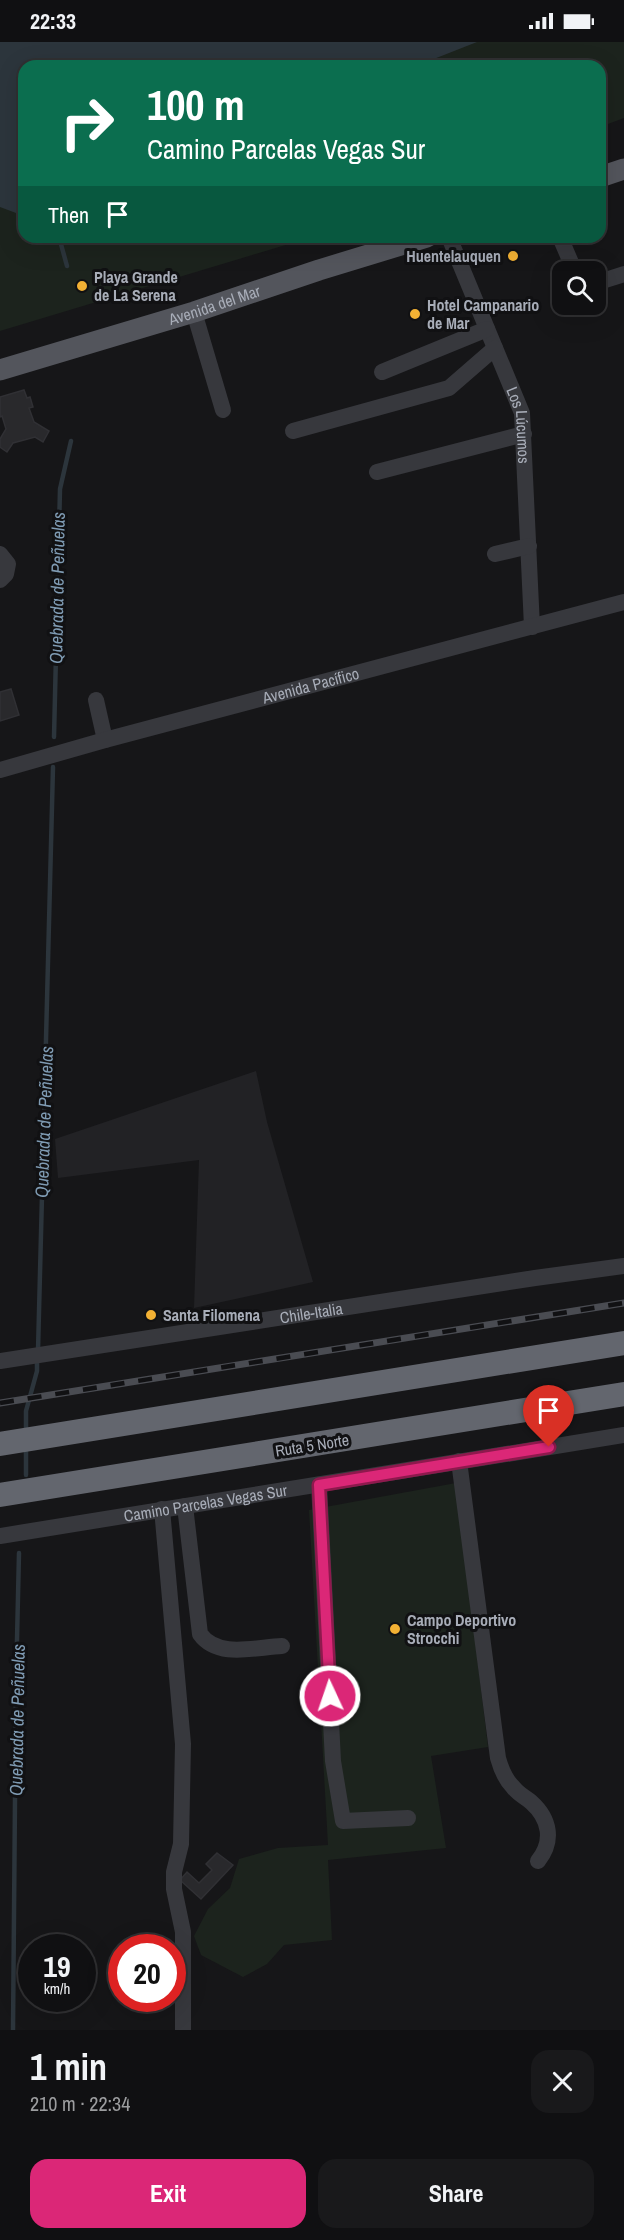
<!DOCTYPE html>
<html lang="en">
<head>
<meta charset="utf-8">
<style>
  :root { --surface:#101012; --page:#19191b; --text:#f1f3f6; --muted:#9c9d9f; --line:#303032; --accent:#db2777 }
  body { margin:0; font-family:"Archivo Narrow",sans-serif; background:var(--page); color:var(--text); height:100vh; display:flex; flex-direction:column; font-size:22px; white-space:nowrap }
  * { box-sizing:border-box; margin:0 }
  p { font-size:20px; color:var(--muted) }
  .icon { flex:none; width:33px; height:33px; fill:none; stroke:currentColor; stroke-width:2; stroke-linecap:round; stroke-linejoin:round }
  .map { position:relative; height:1988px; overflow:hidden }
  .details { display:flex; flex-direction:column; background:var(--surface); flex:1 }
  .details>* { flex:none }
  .hud { position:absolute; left:18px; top:18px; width:588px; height:183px; border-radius:18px; box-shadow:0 6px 24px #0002,0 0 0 2px var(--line); background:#0b6e4f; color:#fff; overflow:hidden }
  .fabs { position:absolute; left:552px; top:219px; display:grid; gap:12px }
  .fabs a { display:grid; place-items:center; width:54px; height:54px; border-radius:12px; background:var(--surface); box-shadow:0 6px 24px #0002,0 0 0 2px var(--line); font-size:30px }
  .speed { position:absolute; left:18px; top:1892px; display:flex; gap:12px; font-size:30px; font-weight:700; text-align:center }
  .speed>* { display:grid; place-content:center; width:78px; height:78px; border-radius:50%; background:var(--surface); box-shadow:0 6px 24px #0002,0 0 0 2px var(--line); line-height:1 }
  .speed small { font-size:15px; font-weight:400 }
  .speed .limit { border:9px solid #d22; background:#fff; color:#111 }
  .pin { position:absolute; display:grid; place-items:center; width:51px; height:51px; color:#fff; margin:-62px -26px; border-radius:50% 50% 50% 0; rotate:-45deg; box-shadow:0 0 6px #0007 }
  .pin .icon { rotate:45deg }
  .me { position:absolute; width:66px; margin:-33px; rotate:357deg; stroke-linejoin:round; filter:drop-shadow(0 0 4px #0008) }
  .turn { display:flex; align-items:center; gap:21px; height:126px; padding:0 30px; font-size:27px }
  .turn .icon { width:78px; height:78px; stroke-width:2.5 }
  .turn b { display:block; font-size:42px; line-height:51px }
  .then { display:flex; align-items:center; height:57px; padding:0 30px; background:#0003; gap:12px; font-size:22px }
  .round { display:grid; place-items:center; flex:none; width:63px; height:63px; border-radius:18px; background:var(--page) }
  .summary { display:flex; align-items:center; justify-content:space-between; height:102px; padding:0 30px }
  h1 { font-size:36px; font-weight:800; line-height:45px }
  .action { display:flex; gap:12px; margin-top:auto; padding:12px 30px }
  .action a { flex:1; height:69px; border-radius:18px; background:var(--accent); color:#fff; font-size:24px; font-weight:800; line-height:69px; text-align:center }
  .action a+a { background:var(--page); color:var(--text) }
  .status { display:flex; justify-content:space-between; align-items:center; height:42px; padding:0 30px; background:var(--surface); direction:ltr }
  .status svg { height:16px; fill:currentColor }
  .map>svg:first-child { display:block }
  .built { fill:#222225 }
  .green { fill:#1c231d }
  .water { fill:#2c353c }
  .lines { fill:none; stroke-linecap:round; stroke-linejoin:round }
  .stream { stroke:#2c353c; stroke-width:4.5 }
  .building { fill:#29292c; stroke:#303034; stroke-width:1.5 }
  .minor { stroke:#37383d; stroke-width:16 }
  .major { stroke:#53555c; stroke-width:21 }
  .highway { stroke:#63666e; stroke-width:24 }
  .rail-casing { stroke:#4a4c52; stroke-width:7 }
  .rail { stroke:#111113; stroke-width:4.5; stroke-dasharray:14; stroke-linecap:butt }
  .route-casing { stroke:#8e194d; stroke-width:15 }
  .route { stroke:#db2777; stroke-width:10 }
  .poi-dot { fill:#f2b134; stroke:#111113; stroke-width:2 }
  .labels { text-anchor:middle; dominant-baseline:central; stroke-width:6; stroke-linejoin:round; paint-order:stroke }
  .poi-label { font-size:16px; font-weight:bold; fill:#a8adb8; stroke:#111113; text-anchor:start }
  .street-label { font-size:16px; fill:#a8adb8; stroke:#111113 }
  .water-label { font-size:18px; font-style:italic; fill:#7f9bb3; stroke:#111113 }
</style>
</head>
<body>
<div class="status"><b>22:33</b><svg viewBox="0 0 49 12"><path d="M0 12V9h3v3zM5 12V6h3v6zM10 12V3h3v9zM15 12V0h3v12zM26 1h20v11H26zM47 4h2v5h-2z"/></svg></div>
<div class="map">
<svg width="624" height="1988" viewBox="0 0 624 1988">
  <rect width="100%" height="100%" fill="#161618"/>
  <polygon class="built" points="256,1029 267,1080 313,1240 194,1266 199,1118 58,1136 55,1097"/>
  <g class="green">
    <polygon points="141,0 624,0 624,76 600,85 600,24 62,24"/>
    <polygon points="24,36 24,195 312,195 0,289 0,43"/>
    <polygon points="456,1441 488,1705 431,1714 446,1806 328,1818 332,1898 284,1903 267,1922 243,1935 201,1913 194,1894 208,1867 230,1846 239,1817 278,1806 328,1803 309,1468"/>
  </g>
  <polygon class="water" points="0,0 477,0 416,24 24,24 24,174 0,165"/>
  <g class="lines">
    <g class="stream">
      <polyline points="59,195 67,224"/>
      <polyline points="54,695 60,447 71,399"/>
      <polyline points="38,1309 53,725"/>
      <polyline points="26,1391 26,1369 37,1329 37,1318"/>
      <polyline points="26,1406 26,1433"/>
      <polyline points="13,1988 16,1641 19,1511"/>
    </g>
  </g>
  <g class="building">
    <polygon points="24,348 27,356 30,355 33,365 29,366 34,380 49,389 43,400 35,395 13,401 7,410 0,405 0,397 6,387 2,374 0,375 0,355"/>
    <polygon points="11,647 19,673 0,679 0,650"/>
    <polygon points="217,1811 233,1823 201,1857 180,1838 187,1830 199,1841 212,1828 206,1822"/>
  </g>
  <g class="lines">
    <g class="minor">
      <path id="s1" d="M449 195 522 371 532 585"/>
      <polyline points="560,195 575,230"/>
      <polyline points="596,241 624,232"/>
      <polyline points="194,270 223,368"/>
      <polyline points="382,330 487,287"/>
      <polyline points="293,389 449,346 495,306"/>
      <polyline points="377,430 524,392"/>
      <polyline points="0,512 8,522 6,532 0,538"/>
      <polyline points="495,512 529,504"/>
      <polyline points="96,658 105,698"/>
      <path id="s2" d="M0 728 105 698 624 560"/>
      <path id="s3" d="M0 1319 535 1236 624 1224"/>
      <path d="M459 1419 498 1716C501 1727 505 1737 513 1745 518 1752 525 1755 531 1760 550 1777 554 1799 538 1819"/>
      <polyline points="319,1443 333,1719 343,1779 408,1776"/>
      <path d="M185 1464 200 1592C218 1617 256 1605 282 1604"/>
      <polyline points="162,1467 183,1702 181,1802 174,1830 174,1847 183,1890 183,1988"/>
      <path id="s4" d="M0 1494 624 1393"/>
    </g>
    <g class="major">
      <polyline points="600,135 624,127"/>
      <path id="s5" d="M0 328 194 270 319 228 427 195"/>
    </g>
    <g class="highway">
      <polyline points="0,1402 624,1301"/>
      <polyline points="0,1453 624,1352"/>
    </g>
    <g class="rail-casing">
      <polyline id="rail" points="0,1361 624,1261"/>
    </g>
    <use href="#rail" class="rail"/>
  </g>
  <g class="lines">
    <g class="route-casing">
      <polyline id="route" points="330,1654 319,1443 549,1405"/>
    </g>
    <use href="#route" class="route"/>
  </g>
  <g class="poi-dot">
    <circle cx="513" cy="214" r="6"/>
    <circle cx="82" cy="244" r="6"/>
    <circle cx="415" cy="272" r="6"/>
    <circle cx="151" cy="1273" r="6"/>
    <circle cx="395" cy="1587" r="6"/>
  </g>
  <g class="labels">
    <g class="poi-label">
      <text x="501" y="214" text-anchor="end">Huentelauquen</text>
      <text x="94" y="235">Playa Grande<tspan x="94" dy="18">de La Serena</tspan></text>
      <text x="427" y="263">Hotel Campanario<tspan x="427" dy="18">de Mar</tspan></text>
      <text x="163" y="1273">Santa Filomena</text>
      <text x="407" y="1578">Campo Deportivo<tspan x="407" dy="18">Strocchi</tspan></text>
    </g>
    <g class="street-label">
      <text stroke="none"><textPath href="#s5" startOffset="224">Avenida del Mar</textPath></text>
      <text stroke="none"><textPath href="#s1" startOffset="202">Los Lúcumos</textPath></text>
      <text stroke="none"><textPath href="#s2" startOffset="322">Avenida Pacífico</textPath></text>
      <text stroke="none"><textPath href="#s3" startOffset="315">Chile-Italia</textPath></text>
      <text transform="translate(312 1403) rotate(-9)">Ruta 5 Norte</text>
      <text stroke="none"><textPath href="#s4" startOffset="208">Camino Parcelas Vegas Sur</textPath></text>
    </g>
    <g class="water-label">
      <text transform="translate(57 546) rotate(-89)">Quebrada de Peñuelas</text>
      <text transform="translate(44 1080) rotate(-88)">Quebrada de Peñuelas</text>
      <text transform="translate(17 1678) rotate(-89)">Quebrada de Peñuelas</text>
    </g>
  </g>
</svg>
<div class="fabs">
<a><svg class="icon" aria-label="search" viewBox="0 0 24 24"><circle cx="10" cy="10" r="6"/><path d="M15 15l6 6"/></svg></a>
</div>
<div class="speed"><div>19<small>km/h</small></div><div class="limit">20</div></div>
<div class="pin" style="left:549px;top:1405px;background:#d93025"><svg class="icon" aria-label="arrive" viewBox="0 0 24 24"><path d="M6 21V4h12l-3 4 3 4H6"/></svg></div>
<svg class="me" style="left:330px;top:1654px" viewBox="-20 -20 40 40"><circle r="17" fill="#db2777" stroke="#fff" stroke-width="3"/><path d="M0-11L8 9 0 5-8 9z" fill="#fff"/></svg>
<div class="hud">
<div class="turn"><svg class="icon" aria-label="right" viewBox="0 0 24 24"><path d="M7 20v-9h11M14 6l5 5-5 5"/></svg><div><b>100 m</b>Camino Parcelas Vegas Sur</div></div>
<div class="then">Then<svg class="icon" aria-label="arrive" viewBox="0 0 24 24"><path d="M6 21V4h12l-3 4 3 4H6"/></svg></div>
</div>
</div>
<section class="details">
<div class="summary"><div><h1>1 min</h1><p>210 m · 22:34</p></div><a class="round"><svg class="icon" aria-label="close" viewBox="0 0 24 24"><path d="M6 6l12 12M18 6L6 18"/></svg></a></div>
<div class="action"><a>Exit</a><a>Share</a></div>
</section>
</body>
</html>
